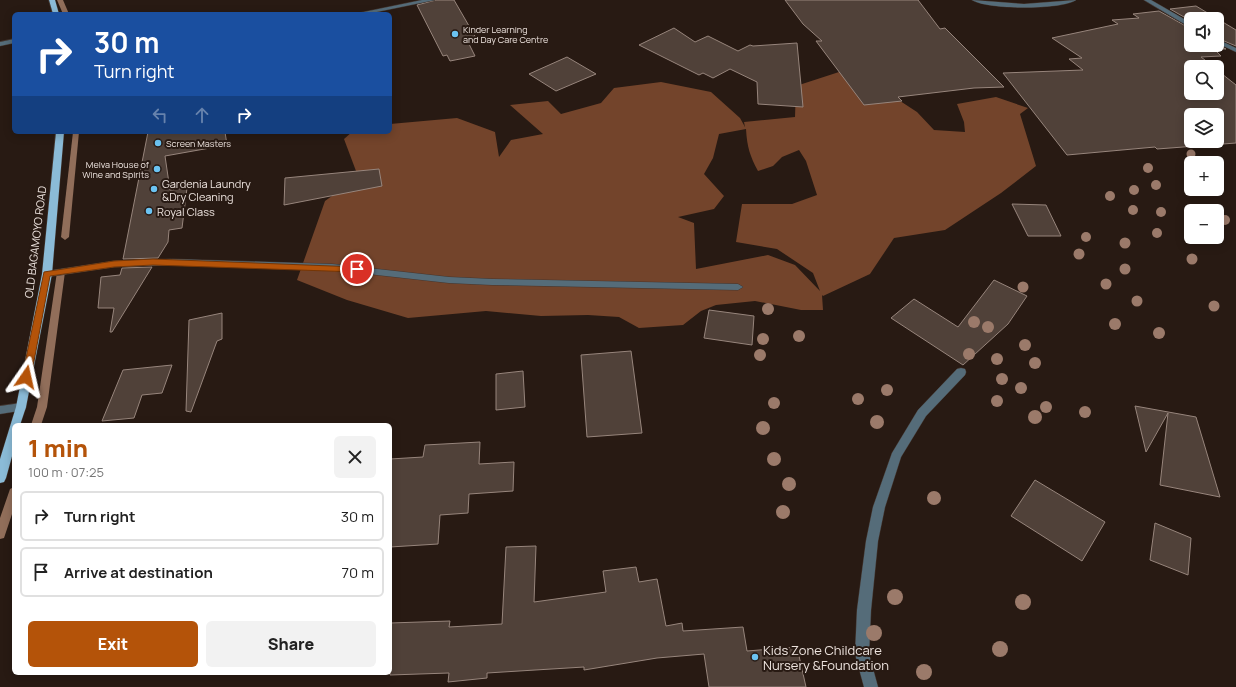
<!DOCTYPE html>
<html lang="en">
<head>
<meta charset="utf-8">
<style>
  :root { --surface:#fff; --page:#f2f2f2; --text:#222; --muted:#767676; --line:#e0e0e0; --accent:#b45309 }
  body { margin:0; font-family:Manrope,sans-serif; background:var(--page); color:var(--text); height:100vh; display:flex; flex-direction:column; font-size:15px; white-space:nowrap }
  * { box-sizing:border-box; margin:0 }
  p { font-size:13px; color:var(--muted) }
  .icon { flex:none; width:22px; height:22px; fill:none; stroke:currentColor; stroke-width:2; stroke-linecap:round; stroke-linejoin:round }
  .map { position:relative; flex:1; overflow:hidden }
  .panel { position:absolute; left:12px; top:423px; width:380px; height:252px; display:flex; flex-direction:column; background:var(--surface); border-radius:6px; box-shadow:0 2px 10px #0003 }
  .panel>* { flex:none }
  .guide { position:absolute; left:12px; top:12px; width:380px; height:122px; border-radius:6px; box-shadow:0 2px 10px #0003; background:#1a4fa0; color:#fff; overflow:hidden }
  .controls { position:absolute; left:1184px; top:12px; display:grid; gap:8px }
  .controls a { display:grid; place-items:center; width:40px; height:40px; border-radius:6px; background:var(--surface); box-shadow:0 2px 10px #0003; font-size:20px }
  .pin { position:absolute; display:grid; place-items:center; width:34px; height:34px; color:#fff; margin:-17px; border:2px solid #fff; border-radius:50%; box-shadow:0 1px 4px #0007 }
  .me { position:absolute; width:44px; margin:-22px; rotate:11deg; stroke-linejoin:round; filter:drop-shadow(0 0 3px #0008) }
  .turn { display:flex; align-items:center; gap:14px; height:84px; padding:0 16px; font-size:18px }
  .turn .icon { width:52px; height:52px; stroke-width:2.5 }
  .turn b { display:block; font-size:28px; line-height:34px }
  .lanes { display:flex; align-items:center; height:38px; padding:0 16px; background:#0003; justify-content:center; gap:20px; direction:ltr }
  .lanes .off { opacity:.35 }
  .round { display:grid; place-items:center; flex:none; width:42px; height:42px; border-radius:6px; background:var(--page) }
  .summary { display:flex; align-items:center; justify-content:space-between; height:68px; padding:0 16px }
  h1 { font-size:24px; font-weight:800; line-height:30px; color:var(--accent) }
  .button { display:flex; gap:8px; margin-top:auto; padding:8px 16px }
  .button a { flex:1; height:46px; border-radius:6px; background:var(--accent); color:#fff; font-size:16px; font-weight:800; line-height:46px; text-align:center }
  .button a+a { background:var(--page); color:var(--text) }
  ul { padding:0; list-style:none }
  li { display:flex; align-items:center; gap:12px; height:50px; margin:0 8px 6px; padding:0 8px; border:2px solid var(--line); border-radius:6px }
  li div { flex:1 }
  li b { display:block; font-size:15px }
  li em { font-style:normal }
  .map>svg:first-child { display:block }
  .forest { fill:#73442b; fill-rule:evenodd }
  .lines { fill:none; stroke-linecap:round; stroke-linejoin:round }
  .stream { fill:#916e5a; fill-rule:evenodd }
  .building { fill:#504139; stroke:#97857c; fill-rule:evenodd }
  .minor-casing { stroke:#44362f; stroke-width:1 }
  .major-casing { stroke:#44362f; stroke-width:1 }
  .minor { fill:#556c79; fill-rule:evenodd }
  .major { fill:#8bbbd7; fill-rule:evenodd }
  .tree { fill:#9b7a6a }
  .route { fill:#b45309; stroke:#753606 }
  .poi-dot { fill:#6bc3f2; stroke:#281a13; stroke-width:1.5 }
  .labels { text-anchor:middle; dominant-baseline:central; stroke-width:4; stroke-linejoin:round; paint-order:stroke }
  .far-poi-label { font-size:9px; fill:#ede3de; stroke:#281a13; text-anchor:start }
  .poi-label { font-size:11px; fill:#ede3de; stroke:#281a13; text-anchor:start }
  .street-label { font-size:11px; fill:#ede3de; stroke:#281a13 }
  .near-poi-label { font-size:13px; fill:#ede3de; stroke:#281a13; text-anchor:start }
</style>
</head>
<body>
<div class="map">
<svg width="1236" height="687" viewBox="0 0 1236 687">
  <rect width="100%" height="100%" fill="#281a13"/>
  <path class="forest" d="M839 72 871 82 917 112 934 130 965 132 964 122 957 104 996 97 1028 108 1020 114 1036 166 1001 193 945 230 894 238 870 274 823 296 822 295 823 310H801L755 301 716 305 701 311 683 325 639 328 619 317 588 315 541 316 486 311 408 318 347 300 297 280 325 201 350 183 356 171 344 139 352 132H390V124L457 118 495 132 499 157 511 140 543 134 510 105 548 101 561 114 601 103 614 88 661 82 711 92 740 118 745 127 744 122 795 117 796 86ZM746 129C747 147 750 156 758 171L773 166 782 157 799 150 806 161 817 195 792 204H742L736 242 777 249 813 273 820 291 795 265 768 255 696 269 694 223 678 217 714 209 724 196 704 174 713 158 719 134Z"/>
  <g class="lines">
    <g class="stream">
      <polygon points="57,0 63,0 69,14 63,14"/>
      <polygon points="73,132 79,132 69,237 65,240 61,237"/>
      <polygon points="61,269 65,272 47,407 41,425 31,425 37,407 57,272"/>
      <polygon points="14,487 14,508 4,538 0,539 0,518 9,492 10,489"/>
    </g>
  </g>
  <g class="building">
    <polygon points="436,0 454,0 476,38 467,40 475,56 450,61 447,55 443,56 417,5"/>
    <polygon points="785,0 918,0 940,29 945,28 1004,87 974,88 898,97 902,101 864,105 816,41 822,41 803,24"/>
    <polygon points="1196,6 1236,30 1236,46 1217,38 1217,19 1191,19 1191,21 1170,9"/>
    <path d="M1159 11 1191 29V45H1217L1226 49H1214L1221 56 1201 57 1214 67H1191V93H1217V70L1236 85V143L1157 149 1155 147 1067 155 1003 73 1083 70 1069 59 1082 58 1052 38 1118 24 1112 20 1139 18 1133 14ZM1191 115H1217V141H1191Z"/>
    <polygon points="674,28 695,42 708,36 738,51 750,45 753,46 797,43 803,107 758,104 757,82 730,69 713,78 703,73 699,75 639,45"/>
    <polygon points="567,57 596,74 556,91 529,74"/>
    <polygon points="148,132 225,132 227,145 165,156 170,190 187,188 182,228 169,230 168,242 158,258 123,259"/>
    <polygon points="379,169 382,186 284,205 285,178"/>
    <polygon points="1012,204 1046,205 1061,236 1028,236"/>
    <polygon points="152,267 112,332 110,332 114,308 98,308 101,277 120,275 122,268"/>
    <polygon points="994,280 1027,296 1008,324 963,365 891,318 914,299 958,327"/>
    <polygon points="709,310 754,316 752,345 704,338"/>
    <polygon points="222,313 222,339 217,341 191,412 186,411 189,320"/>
    <polygon points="631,351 642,433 587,437 581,355"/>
    <polygon points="172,365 162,393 142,395 134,418 102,421 123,370"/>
    <polygon points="523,371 525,407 496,410 496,374"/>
    <polygon points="1135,406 1196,417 1220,497 1160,485 1168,413 1146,452"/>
    <polygon points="480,442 479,464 514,462 513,491 469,494 468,513 440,515 438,544 390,547 390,459 423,457 425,445"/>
    <polygon points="1035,480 1105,522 1082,561 1011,516"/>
    <polygon points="1155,523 1191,538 1188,575 1150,560"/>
    <polygon points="536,546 534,602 606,592 603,571 636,567 639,582 657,579 666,626 682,623 683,631 743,627 747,651 797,647 806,687 709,687 704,654 657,658 584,670 584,667 487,673 487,678 448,682 449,673 390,675 390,623 450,621 449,627 502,624 506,547"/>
  </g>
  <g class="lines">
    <g class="minor-casing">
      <g id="minor">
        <polygon points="422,0 435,0 367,14 354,14"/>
        <path d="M972 0 1024 4 1076 0C1061 10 987 10 972 0Z"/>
        <polygon points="1144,0 1151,0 1191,23 1191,28"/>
        <polygon points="14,39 14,43 0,46 0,42"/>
        <polygon points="1217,39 1236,48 1236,52 1217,43"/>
        <polygon points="172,259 332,264 449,277 492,279 738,284 743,287 738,290 492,285 449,283 332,270 172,265 114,267 47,277 42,274 47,271 114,261"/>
        <polygon points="961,368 965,369 966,372 965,375 926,416 901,457 885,507 878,541 871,610 869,654 878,687 864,687 855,654 857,610 866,541 873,507 892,453 918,410 957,369"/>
        <polygon points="21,403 25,404 26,407 25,410 0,414 0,406"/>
      </g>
    </g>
    <g class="major-casing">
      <g id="major">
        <polygon points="49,0 55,0 59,14 53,14"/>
        <polygon points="56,132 64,132 52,274 26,407 20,425 14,425 14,449 6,478 4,482 0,483 0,459 16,407 42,274"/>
      </g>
    </g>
    <use href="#minor" class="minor"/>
    <use href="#major" class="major"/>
  </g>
  <g class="tree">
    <circle cx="1191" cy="154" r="4.5"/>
    <circle cx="1148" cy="168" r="5"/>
    <circle cx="1156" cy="185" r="5"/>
    <circle cx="1134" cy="190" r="5"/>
    <circle cx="1110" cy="196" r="5"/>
    <circle cx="1133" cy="210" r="5"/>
    <circle cx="1161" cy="212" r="5"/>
    <circle cx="1225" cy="220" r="5"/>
    <circle cx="1157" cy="233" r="5"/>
    <circle cx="1086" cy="237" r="5"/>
    <circle cx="1125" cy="243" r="5.5"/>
    <circle cx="1079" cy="254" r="5.5"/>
    <circle cx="1192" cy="259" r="5.5"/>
    <circle cx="1125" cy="269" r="5.5"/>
    <circle cx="1106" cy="284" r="5.5"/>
    <circle cx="1023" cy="287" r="5.5"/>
    <circle cx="1137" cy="301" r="5.5"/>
    <circle cx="1214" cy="306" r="5.5"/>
    <circle cx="768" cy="309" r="6"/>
    <circle cx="974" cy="322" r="6"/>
    <circle cx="1115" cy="324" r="6"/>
    <circle cx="988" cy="327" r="6"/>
    <circle cx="1159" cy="333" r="6"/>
    <circle cx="799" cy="336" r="6"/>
    <circle cx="763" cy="339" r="6"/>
    <circle cx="1025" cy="345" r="6"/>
    <circle cx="969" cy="354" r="6"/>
    <circle cx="760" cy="355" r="6"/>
    <circle cx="997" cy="359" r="6"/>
    <circle cx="1035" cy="363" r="6"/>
    <circle cx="1002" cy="379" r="6"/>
    <circle cx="1021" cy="388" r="6"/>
    <circle cx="887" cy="390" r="6"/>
    <circle cx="858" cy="399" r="6"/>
    <circle cx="997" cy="401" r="6"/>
    <circle cx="774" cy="403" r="6"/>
    <circle cx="1046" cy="407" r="6"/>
    <circle cx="1085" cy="412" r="6"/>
    <circle cx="1035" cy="417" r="7"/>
    <circle cx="877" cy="422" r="7"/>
    <circle cx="763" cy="428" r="7"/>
    <circle cx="774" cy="459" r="7"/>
    <circle cx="789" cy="484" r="7"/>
    <circle cx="934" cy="498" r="7"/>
    <circle cx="783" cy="512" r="7"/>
    <circle cx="895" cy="597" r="8"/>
    <circle cx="1023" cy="602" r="8"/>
    <circle cx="874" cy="633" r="8"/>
    <circle cx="1000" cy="649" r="8"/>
    <circle cx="924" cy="672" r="8"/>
  </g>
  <polygon class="route" points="153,259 357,267 361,269 357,272 153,265 114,267 50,276 31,377 30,380 23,380 22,377 44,272 114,261"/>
  <g class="poi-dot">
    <circle cx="455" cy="34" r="4"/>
    <circle cx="158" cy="143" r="4"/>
    <circle cx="157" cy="169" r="4"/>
    <circle cx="154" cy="189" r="4"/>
    <circle cx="149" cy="211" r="4"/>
    <circle cx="755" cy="657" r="4"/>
  </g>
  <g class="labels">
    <g class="far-poi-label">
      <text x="463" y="29">Kinder Learning<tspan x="463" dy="10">and Day Care Centre</tspan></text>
      <text x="166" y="143">Screen Masters</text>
      <text x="149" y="164" text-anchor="end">Melva House of<tspan x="149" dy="10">Wine and Spirits</tspan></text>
    </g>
    <g class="poi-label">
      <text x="162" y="183">Gardenia Laundry<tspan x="162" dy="13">&amp;Dry Cleaning</tspan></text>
      <text x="157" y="211">Royal Class</text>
    </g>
    <g class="street-label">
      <text transform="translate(35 242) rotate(-83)">OLD BAGAMOYO ROAD</text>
    </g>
    <g class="near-poi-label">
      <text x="763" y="650">Kids Zone Childcare<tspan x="763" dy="15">Nursery &amp;Foundation</tspan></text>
    </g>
  </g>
</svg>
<div class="controls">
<a><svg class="icon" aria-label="sound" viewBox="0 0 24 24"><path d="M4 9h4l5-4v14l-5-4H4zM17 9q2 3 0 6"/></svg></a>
<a><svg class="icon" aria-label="search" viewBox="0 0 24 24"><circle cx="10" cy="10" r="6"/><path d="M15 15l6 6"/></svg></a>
<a><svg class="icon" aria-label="layers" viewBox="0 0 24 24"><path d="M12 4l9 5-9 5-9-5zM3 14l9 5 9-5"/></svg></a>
<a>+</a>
<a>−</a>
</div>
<div class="pin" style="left:357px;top:269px;background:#d93025"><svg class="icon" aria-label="arrive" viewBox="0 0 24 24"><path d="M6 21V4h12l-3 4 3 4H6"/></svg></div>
<svg class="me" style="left:26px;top:377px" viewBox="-20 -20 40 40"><path d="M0-17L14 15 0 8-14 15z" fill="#b45309" stroke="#fff" stroke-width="4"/></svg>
<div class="guide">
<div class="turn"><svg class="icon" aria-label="right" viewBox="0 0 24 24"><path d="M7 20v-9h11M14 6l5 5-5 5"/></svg><div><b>30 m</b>Turn right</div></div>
<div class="lanes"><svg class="icon off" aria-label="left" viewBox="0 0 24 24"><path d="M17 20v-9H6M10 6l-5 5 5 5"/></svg><svg class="icon off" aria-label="ahead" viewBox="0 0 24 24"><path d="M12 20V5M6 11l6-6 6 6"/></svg><svg class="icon" aria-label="right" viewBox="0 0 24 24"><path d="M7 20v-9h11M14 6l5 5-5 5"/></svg></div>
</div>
<section class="panel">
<div class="summary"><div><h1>1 min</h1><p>100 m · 07:25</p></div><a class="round"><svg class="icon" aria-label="close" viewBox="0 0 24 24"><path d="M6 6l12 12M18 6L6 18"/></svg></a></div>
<ul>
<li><svg class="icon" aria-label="right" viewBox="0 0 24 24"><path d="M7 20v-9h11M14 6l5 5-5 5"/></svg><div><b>Turn right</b></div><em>30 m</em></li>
<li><svg class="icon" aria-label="arrive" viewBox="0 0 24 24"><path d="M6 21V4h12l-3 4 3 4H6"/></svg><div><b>Arrive at destination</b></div><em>70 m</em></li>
</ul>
<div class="button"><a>Exit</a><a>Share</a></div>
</section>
</div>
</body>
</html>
